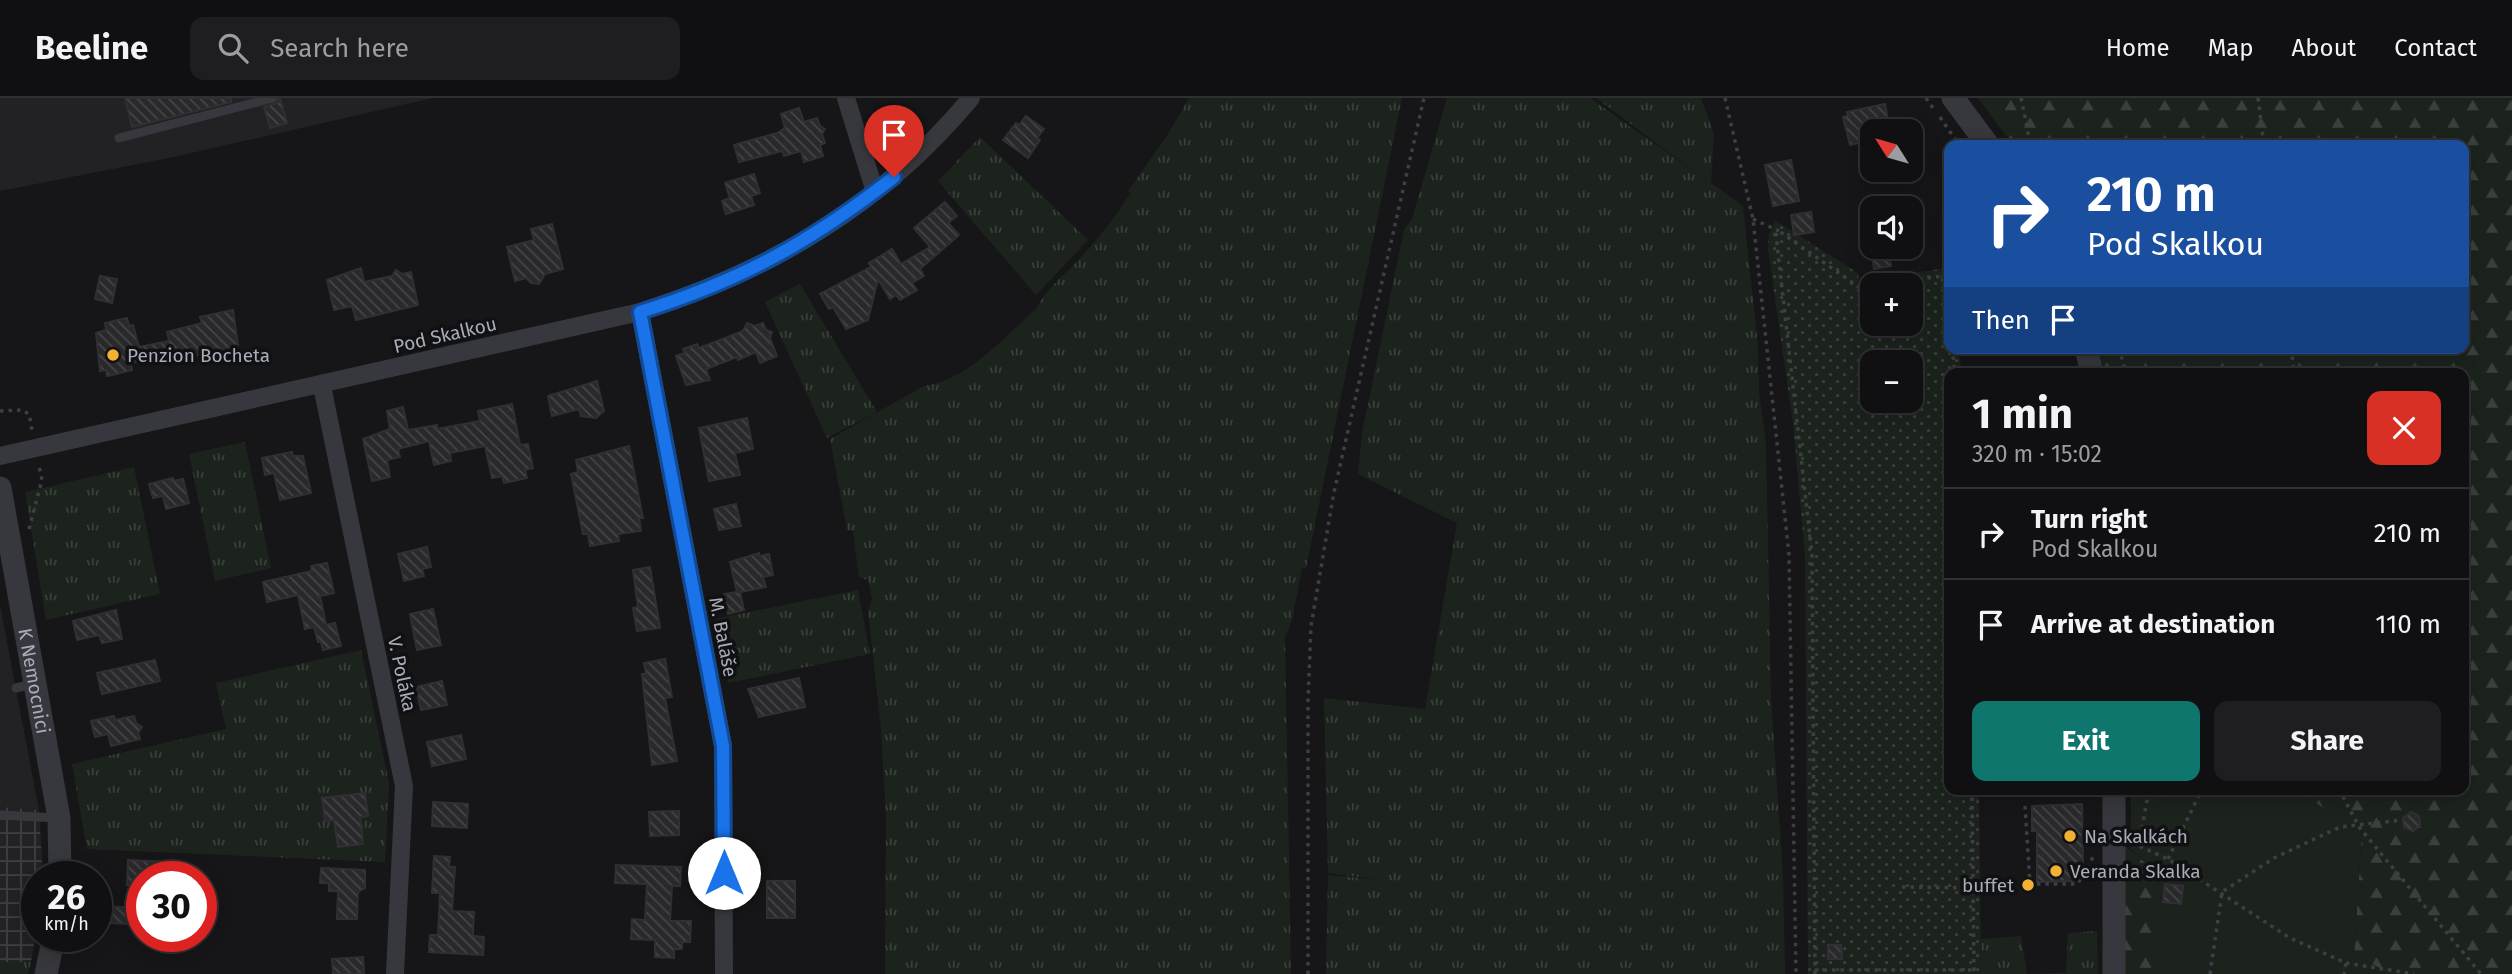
<!DOCTYPE html>
<html lang="en">
<head>
<meta charset="utf-8">
<style>
  :root { --surface:#101012; --page:#1e1e20; --text:#f1f3f6; --muted:#9c9d9f; --line:#303032; --accent:#0f766e }
  body { margin:0; font-family:"Fira Sans",sans-serif; background:var(--page); color:var(--text); height:100vh; display:flex; flex-direction:column; font-size:26px; white-space:nowrap }
  * { box-sizing:border-box; margin:0 }
  p { font-size:23px; color:var(--muted) }
  .icon { flex:none; width:38px; height:38px; fill:none; stroke:currentColor; stroke-width:2; stroke-linecap:round; stroke-linejoin:round }
  .map { position:relative; flex:1; overflow:hidden }
  .side { position:absolute; left:1944px; top:270px; width:525px; height:427px; display:flex; flex-direction:column; background:var(--surface); border-radius:14px; box-shadow:0 4px 18px #0003,0 0 0 2px var(--line) }
  .side>* { flex:none }
  .top-card { position:absolute; left:1944px; top:42px; width:525px; height:214px; border-radius:14px; box-shadow:0 4px 18px #0003,0 0 0 2px var(--line); background:#1a4fa0; color:#fff; overflow:hidden }
  .needle { width:46px; rotate:307deg }
  .buttons { position:absolute; left:1860px; top:21px; display:grid; gap:14px }
  .buttons a { display:grid; place-items:center; width:63px; height:63px; border-radius:14px; background:var(--surface); box-shadow:0 4px 18px #0003,0 0 0 2px var(--line); font-size:35px }
  .speed { position:absolute; left:21px; top:763px; display:flex; gap:14px; font-size:35px; font-weight:700; text-align:center }
  .speed>* { display:grid; place-content:center; width:91px; height:91px; border-radius:50%; background:var(--surface); box-shadow:0 4px 18px #0003,0 0 0 2px var(--line); line-height:1 }
  .speed small { font-size:18px; font-weight:400 }
  .speed .limit { border:10px solid #d22; background:#fff; color:#111 }
  .pin { position:absolute; display:grid; place-items:center; width:60px; height:60px; color:#fff; margin:-72px -30px; border-radius:50% 50% 50% 0; rotate:-45deg; box-shadow:0 0 7px #0007 }
  .pin .icon { rotate:45deg }
  .me { position:absolute; width:77px; margin:-38px; rotate:0deg; stroke-linejoin:round; filter:drop-shadow(0 0 5px #0008) }
  .turn { display:flex; align-items:center; gap:24px; height:147px; padding:0 28px; font-size:32px }
  .turn .icon { width:91px; height:91px; stroke-width:2.5 }
  .turn b { display:block; font-size:49px; line-height:60px }
  .then { display:flex; align-items:center; height:66px; padding:0 28px; background:#0003; gap:14px; font-size:26px }
  .round { display:grid; place-items:center; flex:none; width:74px; height:74px; border-radius:14px; background:var(--page) }
  .summary { display:flex; align-items:center; justify-content:space-between; height:119px; padding:0 28px }
  h1 { font-size:42px; font-weight:700; line-height:52px }
  .button { display:flex; gap:14px; margin-top:auto; padding:14px 28px }
  .button a { flex:1; height:80px; border-radius:14px; background:var(--accent); color:#fff; font-size:28px; font-weight:700; line-height:80px; text-align:center }
  .button a+a { background:var(--page); color:var(--text) }
  ul { padding:0; list-style:none }
  li { display:flex; align-items:center; gap:21px; height:91px; padding:0 28px; border-top:2px solid var(--line) }
  li div { flex:1 }
  li b { display:block; font-size:26px }
  li em { font-style:normal }
  header { display:flex; align-items:center; gap:42px; box-sizing:border-box; height:98px; padding:0 35px; background:var(--surface); border-bottom:2px solid var(--line) }
  header strong { font-size:33px }
  nav { display:flex; gap:38px; margin-inline-start:auto; font-size:24px }
  .search { width:490px; height:63px; background:var(--page); display:flex; align-items:center; gap:18px; box-sizing:border-box; padding:0 24px; border-radius:14px; color:var(--muted); font-size:26px }
  .map>svg:first-child { display:block }
  .built { fill:#222225 }
  .industrial { fill:url(#industrial-grid) }
  .grass { fill:url(#grass-tufts) }
  .forest { fill:url(#forest-firs) }
  .park { fill:#1c231d }
  .garden { fill:url(#garden-dots); fill-rule:evenodd }
  .building { fill:url(#building-back-hatch); stroke:#303034; stroke-width:2 }
  .lines { fill:none; stroke-linecap:round; stroke-linejoin:round }
  .path { stroke:#3d3f44; stroke-width:3.5; stroke-dasharray:3.5 5; stroke-linecap:butt }
  .service { stroke:#37383d; stroke-width:9 }
  .minor { stroke:#37383d; stroke-width:18 }
  .tertiary { stroke:#37383d; stroke-width:23 }
  .route-casing { stroke:#114b97; stroke-width:18 }
  .route { stroke:#1a73e8; stroke-width:12 }
  .poi-dot { fill:#f2b134; stroke:#111113; stroke-width:2.5 }
  .labels { text-anchor:middle; dominant-baseline:central; stroke-width:7; stroke-linejoin:round; paint-order:stroke }
  .street-label { font-size:19px; fill:#a8adb8; stroke:#111113 }
  .poi-label { font-size:19px; fill:#a8adb8; stroke:#111113; text-anchor:start }
</style>
</head>
<body>
<header>
<strong>Beeline</strong>
<div class="search"><svg class="icon" aria-label="search" viewBox="0 0 24 24"><circle cx="10" cy="10" r="6"/><path d="M15 15l6 6"/></svg>Search here</div>
<nav><a>Home</a><a>Map</a><a>About</a><a>Contact</a></nav>
</header>
<div class="map">
<svg width="2512" height="876" viewBox="0 0 2512 876">
  <defs>
    <pattern id="industrial-grid" width="8" height="8" patternUnits="userSpaceOnUse" patternTransform="scale(1.75)"><rect width="8" height="8" fill="#222225"/><path d="M0 4h8M4 0v8" fill="none" stroke="#3f3f43"/></pattern>
    <pattern id="grass-tufts" width="24" height="20" patternUnits="userSpaceOnUse" patternTransform="scale(1.75)"><rect width="24" height="20" fill="#1c231d"/><path d="M3 7l-1-3M5 7V3M7 7l1-3M15 17l-1-3M17 17v-4M19 17l1-3" fill="none" stroke="#3a403c"/></pattern>
    <pattern id="forest-firs" width="22" height="20" patternUnits="userSpaceOnUse" patternTransform="scale(1.75)"><rect width="22" height="20" fill="#1c231d"/><path d="M5 1l3.5 6h-7zM16 11l3.5 6h-7z" fill="#3a403c"/></pattern>
    <pattern id="garden-dots" width="8" height="8" patternUnits="userSpaceOnUse" patternTransform="scale(1.75)"><rect width="8" height="8" fill="#1c231d"/><path d="M2 2h.1M6 6h.1" fill="none" stroke="#3a403c" stroke-width="1.8" stroke-linecap="round"/></pattern>
    <pattern id="building-back-hatch" width="6" height="6" patternUnits="userSpaceOnUse" patternTransform="scale(1.75)"><rect width="6" height="6" fill="#29292c"/><path d="M-1 5l2 2M0 0l6 6M5-1l2 2" fill="none" stroke="#454548"/></pattern>
  </defs>
  <rect width="100%" height="100%" fill="#161618"/>
  <g class="built">
    <polygon points="0,0 433,0 174,59 0,93"/>
    <polygon points="0,506 13,576 39,712 0,709"/>
  </g>
  <polygon class="industrial" points="0,709 39,712 43,779 37,779 37,827 31,864 0,864"/>
  <g class="grass">
    <path d="M1189 0H1402L1306 470H1302L1292 523 1285 538 1291 876H885L886 719 881 631 868 513 872 501 868 482 859 479 853 433 847 432 830 341 924 288C968 283 1005 238 1037 210 1048 188 1068 174 1084 156 1101 137 1118 116 1131 94L1128 93 1167 38Z"/>
    <polygon points="1447,0 1590,0 1703,80 1596,0 1701,0 1714,36 1711,85 1743,108 1758,248 1759,294 1766,344 1771,601 1783,777 1785,876 1326,876 1328,777 1383,782 1328,775 1324,600 1425,611 1457,425 1358,376 1362,335 1404,132 1412,121"/>
    <polygon points="980,39 1088,142 1036,197 938,83"/>
    <polygon points="800,186 877,314 827,340 765,204"/>
    <polygon points="245,344 271,470 215,483 189,356"/>
    <polygon points="134,369 160,496 46,522 25,394"/>
    <polygon points="858,492 870,556 728,585 715,521"/>
    <polygon points="361,552 389,685 385,764 87,751 72,666 226,631 216,585"/>
    <polygon points="2097,833 2098,876 1981,876 1980,841 2021,838 2027,876 2066,875 2068,835"/>
    <polygon points="0,864 31,864 28,876 0,876"/>
  </g>
  <g class="forest">
    <polygon points="1978,0 2512,0 2512,876 2390,876 2354,856 2362,734 2293,691 2464,691 2464,275 2104,275 2099,250 2464,250 2464,47 2013,47"/>
    <polygon points="2130,691 2179,691 2159,707 2131,707"/>
    <polygon points="2114,739 2153,771 2153,876 2114,876"/>
  </g>
  <polygon class="park" points="2179,691 2293,691 2362,734 2354,856 2390,876 2153,876 2153,771 2130,751 2131,707 2159,707"/>
  <path class="garden" d="M1776 123 1858 175 1859 183 1947 170 1950 250H1958L1962 275H1950V691H1979L1981 876H1808L1805 457 1793 325 1768 151 1769 136ZM1872 187H1911V226H1872ZM1872 264H1911V303H1872Z"/>
  <g class="building">
    <polygon points="125,0 231,0 231,4 132,29"/>
    <polygon points="280,0 287,25 270,30 264,9 277,5"/>
    <polygon points="1885,6 1890,33 1872,33 1872,42 1850,47 1843,19 1848,18 1847,14"/>
    <polygon points="799,10 804,24 817,20 820,28 825,31 822,36 825,45 820,47 823,58 804,64 801,53 784,58 782,53 739,64 734,47 777,35 785,30 781,16"/>
    <polygon points="1026,18 1044,31 1037,40 1040,42 1028,60 1003,42 1016,25 1019,27"/>
    <polygon points="1791,62 1799,103 1773,108 1765,67"/>
    <polygon points="754,76 760,95 751,98 754,107 726,116 722,103 730,100 725,85"/>
    <polygon points="945,104 957,118 948,125 959,137 920,171 924,178 912,185 917,192 900,202 896,197 890,201 878,181 868,222 846,231 833,209 829,211 820,196 871,169 869,165 892,151 901,166 930,149 914,130"/>
    <polygon points="1811,114 1814,134 1794,137 1791,117"/>
    <polygon points="552,126 563,171 545,176 539,186 531,185 526,180 515,183 507,149 534,142 531,131"/>
    <polygon points="1887,149 1891,168 1874,171 1871,151"/>
    <polygon points="361,170 364,184 392,178 396,172 402,176 411,174 418,207 356,222 352,208 334,212 327,182"/>
    <polygon points="100,178 117,181 112,205 95,201"/>
    <polygon points="233,212 238,248 164,265 163,258 131,265 132,272 112,277 107,278 106,272 100,273 96,235 106,232 105,225 127,220 129,228 133,227 139,249 169,243 167,234 202,225 200,219"/>
    <polygon points="747,225 755,228 763,225 766,232 772,234 770,240 777,258 760,265 756,254 738,262 737,259 706,271 710,282 686,287 676,258 685,255 683,251 697,246 699,250 710,246 743,233"/>
    <polygon points="597,283 604,313 596,320 581,318 579,311 552,318 548,298"/>
    <polygon points="512,306 520,347 528,346 533,370 525,372 527,380 504,385 502,378 492,380 485,348 450,355 451,363 434,367 429,343 398,351 400,359 387,362 390,379 372,383 363,341 390,331 387,313 403,309 408,332 437,327 437,331 480,323 478,313"/>
    <polygon points="747,320 753,351 735,355 740,377 709,383 699,330"/>
    <polygon points="629,348 643,420 639,420 641,433 618,436 619,443 590,448 588,436 583,436 571,376 578,374 576,362"/>
    <polygon points="292,354 293,358 303,358 311,395 280,402 274,375 265,377 262,360"/>
    <polygon points="173,380 174,383 183,381 189,405 166,411 163,398 153,400 149,386"/>
    <polygon points="736,406 741,428 719,432 714,411"/>
    <polygon points="427,449 431,469 422,471 424,478 404,483 398,456"/>
    <polygon points="759,455 759,458 769,456 773,477 763,479 766,489 740,494 744,512 728,516 724,496 737,494 730,464"/>
    <polygon points="327,465 334,495 320,498 326,527 335,525 341,548 323,552 321,544 318,544 314,529 305,531 298,497 267,504 263,484 312,473 311,468"/>
    <polygon points="650,469 660,530 637,533 633,510 638,509 633,472"/>
    <polygon points="433,511 441,547 417,552 410,516"/>
    <polygon points="116,512 122,541 102,545 99,537 77,542 73,523"/>
    <polygon points="665,561 672,599 665,600 677,663 652,667 642,576 646,576 644,565"/>
    <polygon points="155,562 160,583 102,596 97,575"/>
    <polygon points="799,580 805,609 759,619 748,591"/>
    <polygon points="442,583 447,607 421,612 416,589"/>
    <polygon points="114,618 115,622 134,618 136,625 142,629 138,635 140,641 111,648 108,636 95,639 91,623"/>
    <polygon points="461,637 466,661 432,668 427,644"/>
    <polygon points="365,695 368,718 360,719 363,746 338,749 334,722 325,723 322,700"/>
    <polygon points="433,704 468,706 467,730 432,728"/>
    <polygon points="2082,706 2083,767 2075,767 2075,783 2037,784 2037,733 2032,733 2032,708"/>
    <polygon points="670,713 679,713 679,737 650,738 649,714"/>
    <polygon points="2411,714 2419,718 2420,727 2413,733 2404,729 2403,720"/>
    <polygon points="434,758 450,759 449,769 455,769 452,813 474,814 473,838 484,839 483,857 429,854 430,837 438,837 440,795 432,795"/>
    <polygon points="128,762 171,764 171,779 142,779 142,788 127,787"/>
    <polygon points="616,767 681,769 680,788 672,788 670,823 691,823 690,844 682,844 682,851 674,851 674,860 655,859 655,842 631,841 632,821 645,822 647,786 615,785"/>
    <polygon points="321,770 365,772 365,790 358,794 357,821 337,821 338,793 329,793 329,785 320,785"/>
    <rect x="767" y="783" width="28" height="37"/>
    <polygon points="2165,786 2183,788 2181,806 2163,804"/>
    <polygon points="107,808 131,810 131,826 107,825"/>
    <polygon points="1828,847 1841,847 1842,861 1828,861"/>
    <polygon points="363,859 364,876 333,876 332,861"/>
  </g>
  <g class="lines">
    <g class="path">
      <polyline points="1725,0 1753,121 1789,457 1796,876"/>
      <polyline points="1926,0 1935,13"/>
      <polyline points="2021,0 2028,34 2026,47"/>
      <polyline points="2258,0 2264,47"/>
      <polyline points="1940,19 1959,47"/>
      <polyline points="1753,121 1779,133"/>
      <polyline points="1877,187 1942,178 1950,235"/>
      <polyline points="1952,250 1955,275"/>
      <polyline points="2119,250 2126,275"/>
      <polyline points="2291,250 2294,275"/>
      <polyline points="0,313 22,312 29,316 32,332"/>
      <polyline points="29,431 42,382 39,368"/>
      <polyline points="1972,691 1974,876"/>
      <polyline points="2339,691 2359,729 2481,876"/>
      <polyline points="2025,708 2030,786 2077,786 2090,768 2093,757"/>
      <polyline points="2132,745 2168,761 2290,840 2346,865 2344,876"/>
      <polyline points="2139,747 2149,691"/>
      <polyline points="2168,761 2202,691"/>
      <polyline points="1902,789 1973,790"/>
      <polyline points="2346,865 2414,876"/>
      <polyline points="1815,872 1974,872"/>
      <polyline points="1308,876 1308,604 1311,528 1334,394 1424,0"/>
      <polyline points="1815,876 1812,457 1776,137 1779,133 1860,190 1872,188"/>
      <polyline points="2210,876 2222,794 2274,760 2340,729 2402,722"/>
    </g>
    <g class="service">
      <polyline points="119,40 273,0"/>
      <polyline points="16,590 33,586"/>
      <polyline points="0,717 57,720"/>
    </g>
    <g class="minor">
      <polyline points="846,0 875,94"/>
      <polyline points="640,214 723,648 724,876"/>
      <polyline points="322,288 404,688 395,876"/>
      <path d="M0 358 640 214C772 172 881 108 971 0"/>
    </g>
    <g class="tertiary">
      <polyline points="1953,0 1988,47"/>
      <polyline points="2086,250 2092,275"/>
      <path id="s1" d="M0 390 59 720 60 779"/>
      <polyline points="46,876 54,838"/>
      <polyline points="2114,876 2114,691"/>
    </g>
  </g>
  <g class="lines">
    <g class="route-casing">
      <path id="route" d="M724 775 723 648 640 214C742 182 809 145 894 79"/>
    </g>
    <use href="#route" class="route"/>
  </g>
  <g class="poi-dot">
    <circle cx="113" cy="257" r="7"/>
    <circle cx="2070" cy="738" r="7"/>
    <circle cx="2056" cy="773" r="7"/>
    <circle cx="2028" cy="787" r="7"/>
  </g>
  <g class="labels">
    <g class="street-label">
      <text transform="translate(445 237) rotate(-13)">Pod Skalkou</text>
      <text transform="translate(723 539) rotate(79)">M. Baláše</text>
      <text transform="translate(402 576) rotate(78)">V. Poláka</text>
      <text stroke="none"><textPath href="#s1" startOffset="196">K Nemocnici</textPath></text>
    </g>
    <g class="poi-label">
      <text x="127" y="257">Penzion Bocheta</text>
      <text x="2084" y="738">Na Skalkách</text>
      <text x="2070" y="773">Veranda Skalka</text>
      <text x="2014" y="787" text-anchor="end">buffet</text>
    </g>
  </g>
</svg>
<div class="buttons">
<a><svg class="needle" viewBox="-14 -14 28 28"><path d="M0-13l5 13h-10z" fill="#e53935"/><path d="M0 13l5-13h-10z" fill="#9c9d9f"/></svg></a>
<a><svg class="icon" aria-label="sound" viewBox="0 0 24 24"><path d="M4 9h4l5-4v14l-5-4H4zM17 9q2 3 0 6"/></svg></a>
<a>+</a>
<a>−</a>
</div>
<div class="speed"><div>26<small>km/h</small></div><div class="limit">30</div></div>
<div class="pin" style="left:894px;top:79px;background:#d93025"><svg class="icon" aria-label="arrive" viewBox="0 0 24 24"><path d="M6 21V4h12l-3 4 3 4H6"/></svg></div>
<svg class="me" style="left:724px;top:775px" viewBox="-20 -20 40 40"><circle r="19" fill="#fff"/><path d="M0-13L10 11 0 6-10 11z" fill="#1a73e8"/></svg>
<div class="top-card">
<div class="turn"><svg class="icon" aria-label="right" viewBox="0 0 24 24"><path d="M7 20v-9h11M14 6l5 5-5 5"/></svg><div><b>210 m</b>Pod Skalkou</div></div>
<div class="then">Then<svg class="icon" aria-label="arrive" viewBox="0 0 24 24"><path d="M6 21V4h12l-3 4 3 4H6"/></svg></div>
</div>
<section class="side">
<div class="summary"><div><h1>1 min</h1><p>320 m · 15:02</p></div><a class="round" style="background:#d93025;color:#fff"><svg class="icon" aria-label="close" viewBox="0 0 24 24"><path d="M6 6l12 12M18 6L6 18"/></svg></a></div>
<ul>
<li><svg class="icon" aria-label="right" viewBox="0 0 24 24"><path d="M7 20v-9h11M14 6l5 5-5 5"/></svg><div><b>Turn right</b><p>Pod Skalkou</p></div><em>210 m</em></li>
<li><svg class="icon" aria-label="arrive" viewBox="0 0 24 24"><path d="M6 21V4h12l-3 4 3 4H6"/></svg><div><b>Arrive at destination</b></div><em>110 m</em></li>
</ul>
<div class="button"><a>Exit</a><a>Share</a></div>
</section>
</div>
</body>
</html>
